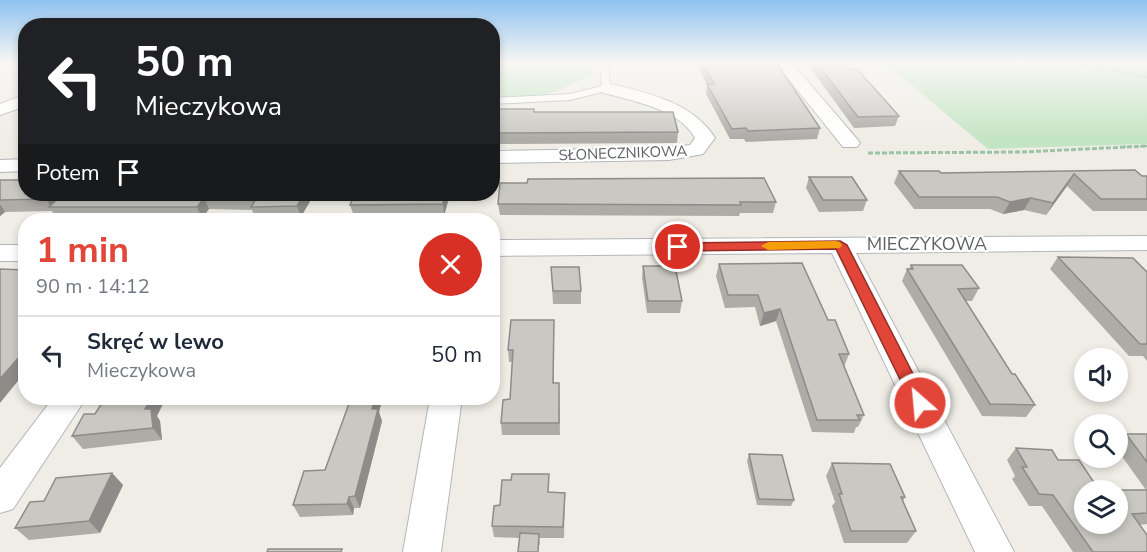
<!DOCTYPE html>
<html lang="pl">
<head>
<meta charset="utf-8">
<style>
  :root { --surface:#fff; --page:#f6f6f7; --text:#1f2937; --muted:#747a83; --line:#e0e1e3; --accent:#e24639 }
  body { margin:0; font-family:"Nunito Sans",sans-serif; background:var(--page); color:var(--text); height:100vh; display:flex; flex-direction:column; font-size:22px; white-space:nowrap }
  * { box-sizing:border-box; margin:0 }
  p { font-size:20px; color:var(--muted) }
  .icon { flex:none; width:33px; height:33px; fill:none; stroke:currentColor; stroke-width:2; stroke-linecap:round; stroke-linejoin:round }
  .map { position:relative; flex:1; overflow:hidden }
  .sheet { position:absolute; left:18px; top:213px; width:482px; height:192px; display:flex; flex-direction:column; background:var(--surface); border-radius:24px; box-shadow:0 3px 9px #0003 }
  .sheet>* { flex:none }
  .top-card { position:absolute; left:18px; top:18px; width:482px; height:183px; border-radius:24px; box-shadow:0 3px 9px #0003; background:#202124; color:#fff; overflow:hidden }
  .controls { position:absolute; left:1074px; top:348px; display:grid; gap:12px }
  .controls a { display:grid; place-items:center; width:54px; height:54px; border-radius:50%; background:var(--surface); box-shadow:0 3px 9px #0003; font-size:30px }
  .pin { position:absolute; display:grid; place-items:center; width:51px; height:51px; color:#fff; margin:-26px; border:3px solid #fff; border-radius:50%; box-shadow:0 2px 6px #0007 }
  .me { position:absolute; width:66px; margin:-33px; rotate:333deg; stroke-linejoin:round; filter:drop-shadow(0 0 4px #0008) }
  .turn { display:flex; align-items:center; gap:21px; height:126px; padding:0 18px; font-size:27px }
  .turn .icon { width:78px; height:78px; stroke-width:2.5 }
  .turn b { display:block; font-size:42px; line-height:51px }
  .then { display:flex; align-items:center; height:57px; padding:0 18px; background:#0003; gap:12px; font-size:22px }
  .round { display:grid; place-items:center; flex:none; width:63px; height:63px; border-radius:32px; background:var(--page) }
  .head { display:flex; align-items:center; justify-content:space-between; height:102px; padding:0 18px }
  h1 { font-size:36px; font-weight:700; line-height:45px; color:var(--accent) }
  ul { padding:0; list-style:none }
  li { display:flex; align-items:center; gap:18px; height:78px; padding:0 18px; border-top:2px solid var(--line) }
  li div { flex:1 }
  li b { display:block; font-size:22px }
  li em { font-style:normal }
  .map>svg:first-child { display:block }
  .green { fill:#c4e5c4 }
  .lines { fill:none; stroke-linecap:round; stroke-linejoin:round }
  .lane-casing { stroke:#b3b6ba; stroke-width:2 }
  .street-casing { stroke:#b3b6ba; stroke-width:2 }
  .path-far1 { stroke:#9bc4a7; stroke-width:2; stroke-dasharray:4 2; stroke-linecap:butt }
  .path { stroke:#9bc4a7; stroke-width:3; stroke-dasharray:5 2; stroke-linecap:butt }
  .lane { fill:#fff; fill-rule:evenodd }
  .street { fill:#fff; fill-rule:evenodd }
  .wall { fill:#aeaca7 }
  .shaded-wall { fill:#8d8c88 }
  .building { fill:#cac8c2; stroke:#8d8c88; stroke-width:1.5; fill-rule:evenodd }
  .route { fill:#e24639; stroke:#932e25; stroke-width:1.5 }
  .slow { fill:#f59e0b }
  .labels { text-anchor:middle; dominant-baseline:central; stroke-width:4.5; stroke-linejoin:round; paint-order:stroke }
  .far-street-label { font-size:15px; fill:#5d6165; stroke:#fff }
  .street-label { font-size:18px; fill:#5d6165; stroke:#fff }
</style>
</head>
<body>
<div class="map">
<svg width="1147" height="552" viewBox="0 0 1147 552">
  <rect width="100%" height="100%" fill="#efede6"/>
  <g class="green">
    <polygon points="492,62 593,62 592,75 557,91 540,96 492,97"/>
    <polygon points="884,62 1147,62 1147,144 988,149"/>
  </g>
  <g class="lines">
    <g class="lane-casing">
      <polygon id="lane" points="600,62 608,62 610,90 570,100 492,104 492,98 570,94 602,86"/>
    </g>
    <g class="street-casing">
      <g id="street">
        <polygon points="775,62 791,62 857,139 860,143 857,147 843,147"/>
        <path d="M607 83C645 92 693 102 715 138L703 154 669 160 492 163V151L669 148 690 145 695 138C679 108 631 101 601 92L599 88Z"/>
        <polygon points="26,94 26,106 0,115 0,104"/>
        <polygon points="26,159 26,171 0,172 0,160"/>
        <polygon points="1147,236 1147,250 856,253 1014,552 975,552 832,253 492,256 492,240"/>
        <rect x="0" y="245" width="26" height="16"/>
        <polygon points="53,398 86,398 13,509 0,513 0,468"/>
        <polygon points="430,398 462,398 441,552 403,552"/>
      </g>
    </g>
    <g class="path-far1">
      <polyline points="1066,62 1147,77"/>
      <polyline points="1122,147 1147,146"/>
    </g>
    <polyline class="path" points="868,153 1023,152 1147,146"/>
    <use href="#lane" class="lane"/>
    <use href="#street" class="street"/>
  </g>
  <g class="wall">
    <polygon points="696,62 776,62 820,128 817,139 746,142 744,139 730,139 706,94 707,85"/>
    <polygon points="806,62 840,62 899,116 895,126 854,128"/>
    <polygon points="492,109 534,112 678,132 677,143 492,144"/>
    <polygon points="899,171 941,173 1147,176 1147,211 1093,211 1067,186 1046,215 1024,210 1003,214 990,209 914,209 894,183"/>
    <polygon points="809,177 867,200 863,211 819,212 806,188"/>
    <polygon points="0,180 54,194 54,203 63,194 314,194 301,217 255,218 252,210 209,209 202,218 56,218 52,211 5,212 0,216"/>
    <polygon points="450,194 444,216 354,216 350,205"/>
    <polygon points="776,202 773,213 740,213 739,216 500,215 498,204"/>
    <polygon points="1058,257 1147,272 1147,361 1143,356 1129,356 1050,269"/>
    <polygon points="719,264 828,320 849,354 844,367 864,415 858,427 856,427 854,433 812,432 776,321 760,326 755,307 725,308 716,276"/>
    <polygon points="911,265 979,288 972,301 966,301 1012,374 1035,405 1026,417 982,416 902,281 907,269 909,269"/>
    <polygon points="643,266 682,301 680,313 647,313 642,278"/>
    <polygon points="551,267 581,291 581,304 553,304"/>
    <polygon points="554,320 554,383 559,383 560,435 502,435 501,423 510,399 512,362 509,362 508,350"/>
    <polygon points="348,410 379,412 382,421 360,508 354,508 353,515 300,517 293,505 325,470"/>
    <polygon points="95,414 157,416 160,421 162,440 83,449 72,436"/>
    <polygon points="1126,434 1147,434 1147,524 1140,525 1147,552 1073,552 1042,506 1029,506 1012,479 1015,476 1007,460 1016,448 1058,460 1099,490 1146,490 1118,451 1118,442"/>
    <polygon points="749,454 794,500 791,506 757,505 747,461"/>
    <polygon points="832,463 905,497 903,501 916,531 907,543 844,543 832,506 835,502 826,476"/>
    <polygon points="112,473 123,485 100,533 29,540 15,528 44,501"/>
    <polygon points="549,492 565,493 564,538 539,538 540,545 519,538 494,537 492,526 500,505"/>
  </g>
  <g class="shaded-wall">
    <polygon points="1074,174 1067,186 1046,215 1053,203"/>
    <polygon points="46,194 54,194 54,207 51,207 46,199"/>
    <polygon points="304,194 314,194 301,217 297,206"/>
    <polygon points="445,194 450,194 444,216 443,204"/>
    <polygon points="204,198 209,209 202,218 197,207"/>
    <polygon points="1031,198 1024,210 1003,214 1010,202"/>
    <polygon points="0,204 5,212 0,216"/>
    <polygon points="780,309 776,321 760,326 764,313"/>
    <polygon points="26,349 26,371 0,403 0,379"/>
    <polygon points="151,398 166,398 157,416 160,421 162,440 153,428 145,409"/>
    <polygon points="375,398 383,398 379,412 382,421 360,508 355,496 372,409"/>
    <polygon points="112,473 123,485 100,533 89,521"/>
    <polygon points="349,497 354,508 353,515 347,504"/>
  </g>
  <g class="building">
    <polygon points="702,62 776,62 820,128 748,131 746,128 732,129 707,84 714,84"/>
    <polygon points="816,62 840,62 847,69 857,69 899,116 858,117"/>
    <polygon points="492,109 534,109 534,112 673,112 678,132 492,133"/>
    <polygon points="1135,170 1142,176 1147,176 1147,199 1101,199 1074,174 1053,203 1031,198 1010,202 997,197 919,197 899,171 939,171 941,173"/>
    <polygon points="809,177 852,177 867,200 823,200"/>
    <polygon points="764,178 776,202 740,202 741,205 498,204 500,183 527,183 528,179"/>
    <polygon points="0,180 26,180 26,194 46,194 46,199 0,200"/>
    <polygon points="63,194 304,194 297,206 251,207 256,199 204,198 197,207 49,207"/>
    <polygon points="355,194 445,194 443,204 350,205"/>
    <polygon points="1058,257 1133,258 1147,272 1147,344 1140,344"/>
    <polygon points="802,263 828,320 835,320 849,354 839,354 864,415 857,415 860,420 817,420 780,309 764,313 758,295 728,295 719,264"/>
    <polygon points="911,265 962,265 979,288 958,289 1012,374 1015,374 1035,405 990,404 907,269 913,269"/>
    <polygon points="643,266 675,266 682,301 648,301"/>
    <polygon points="551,267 579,267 581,291 553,291"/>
    <polygon points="0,269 26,270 26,349 0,379"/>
    <polygon points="511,320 554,320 553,383 559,383 559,423 501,423 503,400 510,399 513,350 508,350"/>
    <polygon points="105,398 151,398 145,409 151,409 153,428 72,436 84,414 95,414"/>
    <polygon points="351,398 375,398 372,409 378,409 355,496 349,497 347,504 293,505 304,471 325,470"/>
    <polygon points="1126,434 1147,434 1147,462"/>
    <path d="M1016 448 1052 450 1058 460H1079L1099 490H1147V513L1132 514 1147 535V552H1093L1053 495 1039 494 1022 467H1027ZM1084 490H1118V524H1084Z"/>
    <polygon points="749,454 782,455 794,500 759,499"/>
    <polygon points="832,463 890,464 905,497 901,497 916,531 851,531 839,494 842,494"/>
    <polygon points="112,473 89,521 15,528 30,502 44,501 56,478"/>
    <polygon points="512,474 549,474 548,492 565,493 563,527 492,526 494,506 500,505 502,480 511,480"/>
    <polygon points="520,533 539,534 538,552 518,552"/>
    <polygon points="268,549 342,549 341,552 267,552"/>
  </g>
  <linearGradient id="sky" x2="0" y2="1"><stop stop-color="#8fc2f0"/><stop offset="0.45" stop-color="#f8f7f4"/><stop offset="1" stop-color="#f8f7f4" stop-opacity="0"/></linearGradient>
  <rect width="1147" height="139" fill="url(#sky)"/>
  <polygon class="route" points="840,241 847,245 928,403 926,408 920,410 914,408 836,249 678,251 671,247 678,243"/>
  <polygon class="slow" points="836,241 840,242 842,245 840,248 768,250 761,246 768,242"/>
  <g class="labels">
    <g class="far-street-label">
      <text transform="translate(623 153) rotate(-2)">SŁONECZNIKOWA</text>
    </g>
    <g class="street-label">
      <text x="927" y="244">MIECZYKOWA</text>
    </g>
  </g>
</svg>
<div class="controls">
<a><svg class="icon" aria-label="sound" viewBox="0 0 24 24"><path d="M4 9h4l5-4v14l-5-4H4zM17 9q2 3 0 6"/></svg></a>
<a><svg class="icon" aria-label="search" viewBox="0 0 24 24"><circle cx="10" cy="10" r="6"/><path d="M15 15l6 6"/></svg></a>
<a><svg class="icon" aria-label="layers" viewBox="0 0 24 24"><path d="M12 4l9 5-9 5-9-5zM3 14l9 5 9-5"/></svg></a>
</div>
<div class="pin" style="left:678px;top:247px;background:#d93025"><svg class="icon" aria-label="arrive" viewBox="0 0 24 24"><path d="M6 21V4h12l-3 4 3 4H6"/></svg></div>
<svg class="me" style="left:920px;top:403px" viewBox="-20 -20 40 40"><circle r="17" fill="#e24639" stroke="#fff" stroke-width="3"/><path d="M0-11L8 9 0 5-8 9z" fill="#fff"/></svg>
<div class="top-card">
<div class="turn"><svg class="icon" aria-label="left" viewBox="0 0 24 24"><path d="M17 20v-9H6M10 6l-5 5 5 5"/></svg><div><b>50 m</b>Mieczykowa</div></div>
<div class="then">Potem<svg class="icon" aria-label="arrive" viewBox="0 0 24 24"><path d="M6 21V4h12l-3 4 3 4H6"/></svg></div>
</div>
<section class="sheet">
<div class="head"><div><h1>1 min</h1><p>90 m · 14:12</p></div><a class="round" style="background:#d93025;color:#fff"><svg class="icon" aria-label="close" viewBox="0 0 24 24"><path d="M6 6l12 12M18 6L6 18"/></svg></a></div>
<ul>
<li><svg class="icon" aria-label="left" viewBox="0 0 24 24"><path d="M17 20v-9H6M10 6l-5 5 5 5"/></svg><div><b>Skręć w lewo</b><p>Mieczykowa</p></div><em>50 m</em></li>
</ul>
</section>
</div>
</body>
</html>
